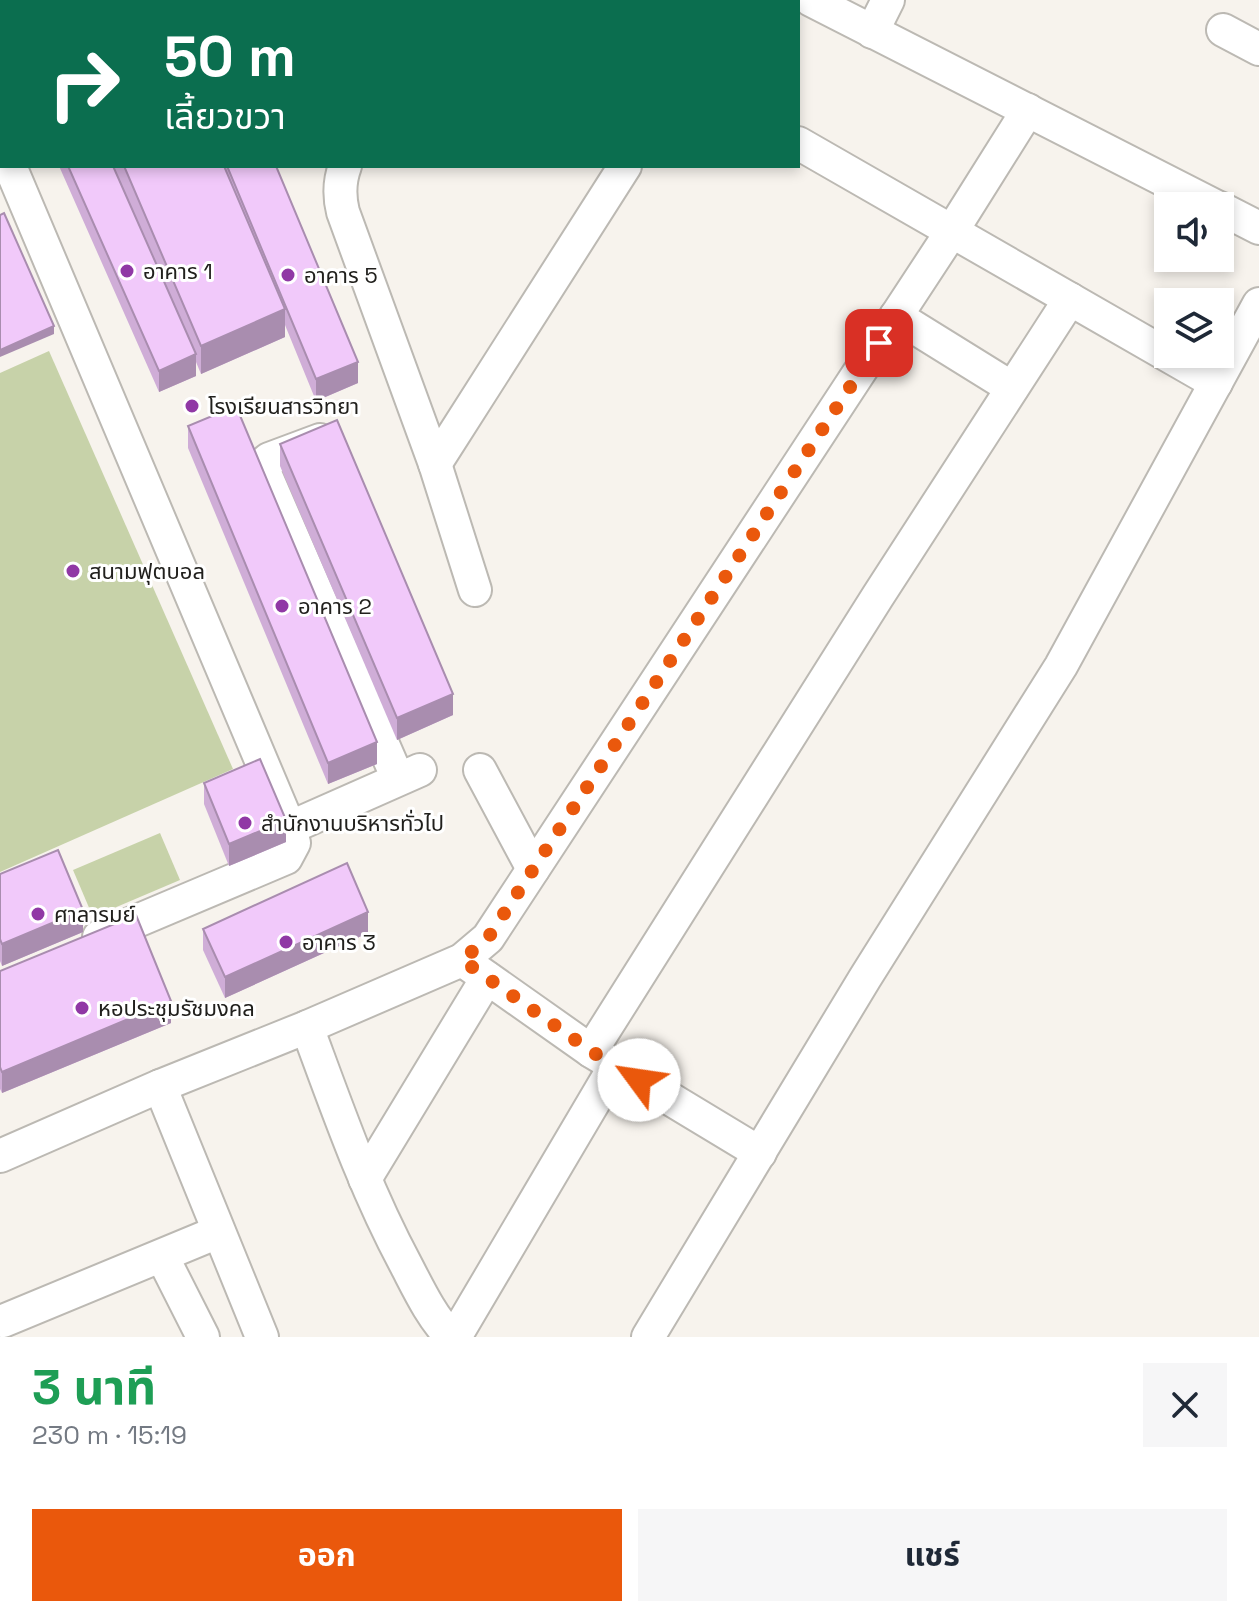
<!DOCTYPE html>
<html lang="th">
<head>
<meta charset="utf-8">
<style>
  :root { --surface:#fff; --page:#f6f6f7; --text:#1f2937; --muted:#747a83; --accent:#ea580c }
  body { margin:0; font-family:"Space Grotesk","Noto Sans Thai",sans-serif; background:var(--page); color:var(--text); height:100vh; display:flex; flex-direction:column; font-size:30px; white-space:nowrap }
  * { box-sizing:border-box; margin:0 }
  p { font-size:26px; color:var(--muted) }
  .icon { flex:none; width:44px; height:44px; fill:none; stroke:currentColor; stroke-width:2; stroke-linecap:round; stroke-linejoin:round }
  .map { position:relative; height:1337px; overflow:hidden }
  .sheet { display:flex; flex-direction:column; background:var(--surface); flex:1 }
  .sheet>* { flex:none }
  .hud { position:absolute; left:0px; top:0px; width:800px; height:168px; box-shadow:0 4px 12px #0003; background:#0b6e4f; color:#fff; overflow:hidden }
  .buttons { position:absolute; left:1154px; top:192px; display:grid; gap:16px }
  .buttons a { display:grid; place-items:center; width:80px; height:80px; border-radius:0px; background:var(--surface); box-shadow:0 4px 12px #0003; font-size:40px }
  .pin { position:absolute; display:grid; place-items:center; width:68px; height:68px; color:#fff; margin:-34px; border-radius:16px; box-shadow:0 4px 12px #0006 }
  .me { position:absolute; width:88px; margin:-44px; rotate:301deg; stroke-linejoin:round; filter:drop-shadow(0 0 6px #0008) }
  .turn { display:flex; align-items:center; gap:28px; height:168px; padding:0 32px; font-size:36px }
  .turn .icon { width:104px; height:104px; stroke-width:2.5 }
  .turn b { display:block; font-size:56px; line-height:68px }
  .round { display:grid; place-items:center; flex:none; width:84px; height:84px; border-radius:0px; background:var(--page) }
  .head { display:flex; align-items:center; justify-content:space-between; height:136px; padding:0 32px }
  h1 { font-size:48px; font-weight:700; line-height:60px; color:#1e9e55 }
  .action { display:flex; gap:16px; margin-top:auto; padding:16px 32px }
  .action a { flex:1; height:92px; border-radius:0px; background:var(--accent); color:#fff; font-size:32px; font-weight:700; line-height:92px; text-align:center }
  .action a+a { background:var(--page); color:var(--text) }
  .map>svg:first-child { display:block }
  .pitch { fill:#c7d2a9 }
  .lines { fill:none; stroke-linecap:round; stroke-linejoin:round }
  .minor-casing { stroke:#bcb9b3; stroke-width:36 }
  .minor { stroke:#fff; stroke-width:32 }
  .wall { fill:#cfadd7 }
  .shaded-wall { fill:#a98daf }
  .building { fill:#f1c9fa; stroke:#a98daf; stroke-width:2 }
  .route { stroke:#ea580c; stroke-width:14; stroke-dasharray:0 25.2 }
  .poi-dot { fill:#9038a5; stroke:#fff; stroke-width:3 }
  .labels { text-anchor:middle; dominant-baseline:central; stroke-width:6; stroke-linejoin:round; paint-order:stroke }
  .poi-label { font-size:22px; fill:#21201d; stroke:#fff; text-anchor:start }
</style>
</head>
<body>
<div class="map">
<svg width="1259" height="1337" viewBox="0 0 1259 1337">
  <rect width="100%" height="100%" fill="#f7f3ed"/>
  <g class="pitch">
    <polygon points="49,351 233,769 0,872 0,373"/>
    <polygon points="160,833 180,880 93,917 73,870"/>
  </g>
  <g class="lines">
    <g class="minor-casing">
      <g id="minor">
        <polyline points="549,0 552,2"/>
        <polyline points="811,0 1215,206"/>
        <polyline points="448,2 449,0"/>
        <polyline points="1223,30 1259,49"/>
        <polyline points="872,32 888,0"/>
        <polyline points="0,126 2,126"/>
        <polyline points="798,143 1216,383"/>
        <polyline points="10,166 285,817 294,843 286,858 99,937"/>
        <path d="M345 166C339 182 339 196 343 212L435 464 475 590"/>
        <polyline points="1220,208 1259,228"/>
        <polyline points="896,316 1012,388"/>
        <polyline points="320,440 269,459 263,464 263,469 398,779"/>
        <polyline points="435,464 625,166"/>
        <polyline points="480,770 533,869"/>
        <polyline points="289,828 420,770"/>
        <polyline points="462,960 591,1051 760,1153"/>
        <path d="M307 1027C337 1108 365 1189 406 1265 419 1290 431 1316 451 1337"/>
        <polyline points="591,1051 878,596 1070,299"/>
        <polyline points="160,1086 262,1337"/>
        <polyline points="0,1156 160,1086 307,1027 462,960 488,938 952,231 1028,110"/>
        <polyline points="365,1179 487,978"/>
        <polyline points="162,1256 203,1337"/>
        <polyline points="3,1321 218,1232"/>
        <polyline points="455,1337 615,1066"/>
        <polyline points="648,1337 865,978 1061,666 1259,304"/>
      </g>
    </g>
    <use href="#minor" class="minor"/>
  </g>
  <g class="wall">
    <polygon points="59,166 276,166 358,383 316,401 285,325 285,337 201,374 196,362 196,376 159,392"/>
    <polygon points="188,426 377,764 328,784 188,448"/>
    <polygon points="280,444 453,715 397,740 280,466"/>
    <polygon points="204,783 286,842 229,866 204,804"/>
    <polygon points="0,874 83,932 2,966 0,961"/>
    <polygon points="203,929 368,933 225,998 203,950"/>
    <polygon points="0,971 171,1023 2,1093 0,1089"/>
  </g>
  <g class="shaded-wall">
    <polygon points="2,56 2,77 0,78 0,57"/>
    <polygon points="285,309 285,337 201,374 201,346"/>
    <polygon points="54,326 54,334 0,357 0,350"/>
    <polygon points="196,354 196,376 159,392 159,371"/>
    <polygon points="358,362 358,383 316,401 316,379"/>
    <polygon points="453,694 453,715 397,740 397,718"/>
    <polygon points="377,742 377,764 328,784 328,763"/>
    <polygon points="286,820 286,842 229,866 229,844"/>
    <polygon points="83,910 83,932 2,966 2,944"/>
    <polygon points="368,912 368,933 225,998 225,977"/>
    <polygon points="171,1001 171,1023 2,1093 2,1072"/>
  </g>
  <g class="building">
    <polygon points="0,0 57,0 58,2 2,2 2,56 0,57"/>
    <polygon points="68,166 113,166 196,354 159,371"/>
    <polygon points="124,166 224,166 285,309 201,346"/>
    <polygon points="227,166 276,166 358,362 316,379"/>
    <polygon points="4,213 54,326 0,350 0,215"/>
    <polygon points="236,406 377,742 328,763 188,426"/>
    <polygon points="337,420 453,694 397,718 280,444"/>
    <polygon points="260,759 286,820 229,844 204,783"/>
    <polygon points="58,850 83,910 2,944 0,939 0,874"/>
    <polygon points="347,863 368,912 225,977 203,929"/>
    <polygon points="136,915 171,1001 2,1072 0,1067 0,971"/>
  </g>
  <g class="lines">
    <polyline class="route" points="639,1080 591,1051 462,960 488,938 879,343"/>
  </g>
  <g class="poi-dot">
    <circle cx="127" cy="271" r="8"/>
    <circle cx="288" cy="275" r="8"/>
    <circle cx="192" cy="406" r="8"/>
    <circle cx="73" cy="571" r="8"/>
    <circle cx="282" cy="606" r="8"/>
    <circle cx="245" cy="823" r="8"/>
    <circle cx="38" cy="914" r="8"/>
    <circle cx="286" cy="942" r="8"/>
    <circle cx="82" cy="1008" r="8"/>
  </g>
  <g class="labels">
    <g class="poi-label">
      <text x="143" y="271">อาคาร 1</text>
      <text x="304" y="275">อาคาร 5</text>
      <text x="208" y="406">โรงเรียนสารวิทยา</text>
      <text x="89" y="571">สนามฟุตบอล</text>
      <text x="298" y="606">อาคาร 2</text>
      <text x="261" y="823">สำนักงานบริหารทั่วไป</text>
      <text x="54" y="914">ศาลารมย์</text>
      <text x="302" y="942">อาคาร 3</text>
      <text x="98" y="1008">หอประชุมรัชมงคล</text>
    </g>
  </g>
</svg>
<div class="buttons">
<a><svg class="icon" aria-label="sound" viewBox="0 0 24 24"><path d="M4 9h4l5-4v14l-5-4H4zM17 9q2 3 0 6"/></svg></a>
<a><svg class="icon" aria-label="layers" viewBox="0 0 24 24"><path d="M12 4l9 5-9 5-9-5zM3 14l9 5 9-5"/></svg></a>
</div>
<div class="pin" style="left:879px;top:343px;background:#d93025"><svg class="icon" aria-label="arrive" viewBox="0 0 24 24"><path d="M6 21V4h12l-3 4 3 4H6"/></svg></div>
<svg class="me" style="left:639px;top:1080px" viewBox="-20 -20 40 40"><circle r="19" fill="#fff"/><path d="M0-13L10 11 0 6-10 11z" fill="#ea580c"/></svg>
<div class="hud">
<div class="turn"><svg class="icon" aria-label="right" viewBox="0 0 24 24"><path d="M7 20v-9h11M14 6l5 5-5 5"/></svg><div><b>50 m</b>เลี้ยวขวา</div></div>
</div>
</div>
<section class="sheet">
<div class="head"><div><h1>3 นาที</h1><p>230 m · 15:19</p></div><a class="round"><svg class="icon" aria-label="close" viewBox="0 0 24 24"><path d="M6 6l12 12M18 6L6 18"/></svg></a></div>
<div class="action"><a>ออก</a><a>แชร์</a></div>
</section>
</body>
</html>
